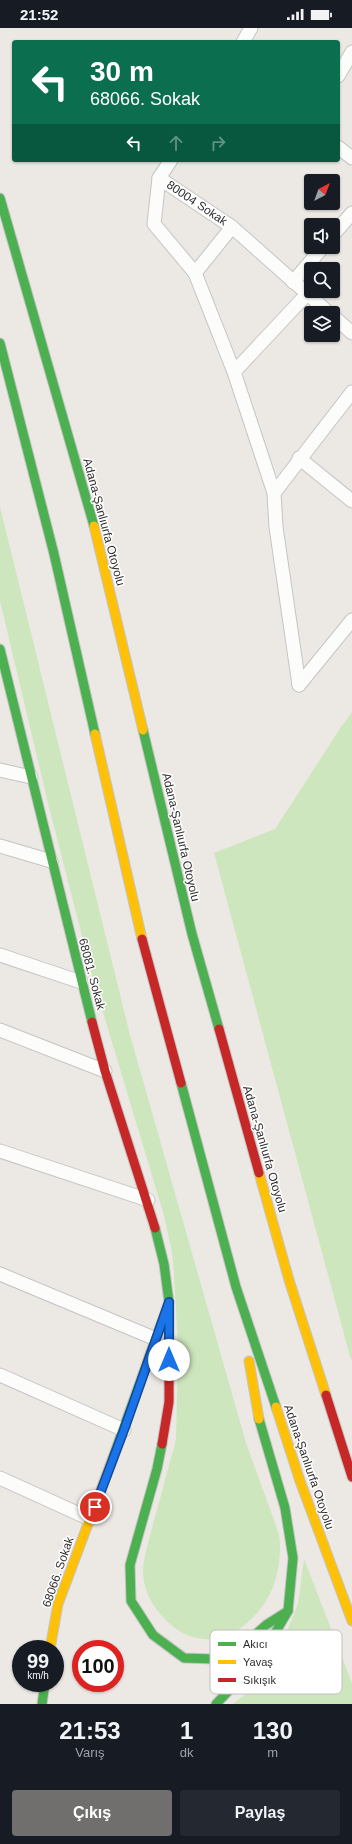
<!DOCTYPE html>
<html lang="tr">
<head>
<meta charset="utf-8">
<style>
  :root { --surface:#171b24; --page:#242831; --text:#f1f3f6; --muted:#9ea1a6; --accent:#706f6e }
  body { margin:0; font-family:Helvetica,sans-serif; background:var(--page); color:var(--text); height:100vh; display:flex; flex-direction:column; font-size:15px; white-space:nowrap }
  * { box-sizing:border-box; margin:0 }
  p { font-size:13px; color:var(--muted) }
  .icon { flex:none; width:22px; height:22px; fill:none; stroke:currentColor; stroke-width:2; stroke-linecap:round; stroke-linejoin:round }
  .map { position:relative; height:1676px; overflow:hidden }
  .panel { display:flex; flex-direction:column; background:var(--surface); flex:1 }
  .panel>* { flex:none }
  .guide { position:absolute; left:12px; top:12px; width:328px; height:122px; border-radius:4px; box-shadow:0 1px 3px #0004; background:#0b6e4f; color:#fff; overflow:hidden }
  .needle { width:26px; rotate:41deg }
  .fabs { position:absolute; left:304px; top:146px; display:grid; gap:8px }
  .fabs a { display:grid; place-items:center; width:36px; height:36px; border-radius:4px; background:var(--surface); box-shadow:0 1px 3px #0004; font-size:20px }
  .speed { position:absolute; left:12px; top:1612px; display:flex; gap:8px; font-size:20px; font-weight:700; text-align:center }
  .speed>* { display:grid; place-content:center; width:52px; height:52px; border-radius:50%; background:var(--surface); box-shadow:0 1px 3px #0004; line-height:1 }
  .speed small { font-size:10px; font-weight:400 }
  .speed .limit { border:6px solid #d22; background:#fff; color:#111 }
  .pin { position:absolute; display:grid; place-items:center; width:34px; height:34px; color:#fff; margin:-17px; border:2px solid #fff; border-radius:50%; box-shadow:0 1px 4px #0007 }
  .me { position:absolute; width:44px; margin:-22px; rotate:0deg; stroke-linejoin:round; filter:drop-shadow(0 0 3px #0008) }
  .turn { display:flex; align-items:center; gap:14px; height:84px; padding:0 12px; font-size:18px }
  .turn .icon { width:52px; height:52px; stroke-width:2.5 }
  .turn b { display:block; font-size:28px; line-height:34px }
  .lanes { display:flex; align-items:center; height:38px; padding:0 12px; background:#0003; justify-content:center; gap:20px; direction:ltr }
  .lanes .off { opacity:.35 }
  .eta { display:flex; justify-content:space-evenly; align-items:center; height:68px; text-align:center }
  .eta b { font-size:24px; font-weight:800; line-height:28px }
  .primary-button { display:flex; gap:8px; margin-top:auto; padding:8px 12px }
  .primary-button a { flex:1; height:46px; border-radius:4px; background:var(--accent); color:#fff; font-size:16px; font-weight:800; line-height:46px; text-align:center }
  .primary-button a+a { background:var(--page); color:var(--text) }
  .status { display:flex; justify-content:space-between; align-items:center; height:28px; padding:0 20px; background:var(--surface); direction:ltr }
  .status svg { height:11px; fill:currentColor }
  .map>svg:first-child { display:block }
  .green { fill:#cee6be }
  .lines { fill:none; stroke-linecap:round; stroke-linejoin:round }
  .street-casing { stroke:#c5c4c5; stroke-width:15 }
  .fast-casing { stroke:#c5c4c5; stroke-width:11 }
  .slow-casing { stroke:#c5c4c5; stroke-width:11 }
  .jam-casing { stroke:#c5c4c5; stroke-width:11 }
  .street { stroke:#fcfcfb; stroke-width:13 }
  .fast { stroke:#4caf50; stroke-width:9 }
  .slow { stroke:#ffc107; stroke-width:9 }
  .jam { stroke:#c62828; stroke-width:9 }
  .route-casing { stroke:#114b97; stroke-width:10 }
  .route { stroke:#1a73e8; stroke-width:7 }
  .labels { text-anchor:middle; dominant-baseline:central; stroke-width:3; stroke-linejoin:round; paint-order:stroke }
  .street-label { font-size:12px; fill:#2e2e2e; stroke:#fff }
  .key { fill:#fff; stroke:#c0c0c0; stroke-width:1 }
  .key-label { font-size:11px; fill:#2e2e2e }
</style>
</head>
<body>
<div class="status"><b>21:52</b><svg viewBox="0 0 49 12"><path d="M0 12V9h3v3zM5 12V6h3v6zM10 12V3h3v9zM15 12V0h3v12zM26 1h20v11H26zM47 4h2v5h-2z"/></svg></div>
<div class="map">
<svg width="352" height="1676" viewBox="0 0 352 1676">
  <rect width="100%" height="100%" fill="#ece8e4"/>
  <g class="green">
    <path d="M0 479 130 1007 246 1415 279 1506C282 1528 278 1554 266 1573 240 1614 195 1627 161 1587 149 1573 143 1559 143 1541 144 1526 150 1510 153 1496 161 1468 168 1440 176 1412L178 1320 174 1245 172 1224 163 1184 93 951 48 775 0 573Z"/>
    <polygon points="352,684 352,1330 351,1332 214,825 275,801 341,699"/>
    <polygon points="304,1531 352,1655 352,1676 233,1676 257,1657 278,1625 298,1576"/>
  </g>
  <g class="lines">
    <g class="street-casing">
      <g id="street">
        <polyline points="243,14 251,0"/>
        <polyline points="338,48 352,24"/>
        <polyline points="338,119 352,130"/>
        <polyline points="171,132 159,150 232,199 329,285"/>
        <polyline points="159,150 154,196 195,245"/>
        <polyline points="232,199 195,245 234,344 274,465 276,499 299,657"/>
        <polyline points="333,207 352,185"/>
        <polyline points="293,254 323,219"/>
        <polyline points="333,288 352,305"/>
        <polyline points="234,344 307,266"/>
        <polyline points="299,430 352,473"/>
        <polyline points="274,465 352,364"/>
        <polyline points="299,657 352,592"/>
        <polyline points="0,742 31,749"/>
        <polyline points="0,818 51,833"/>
        <polyline points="0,927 81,954"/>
        <polyline points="0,1002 105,1043"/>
        <polyline points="0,1123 148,1172"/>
        <polyline points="0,1246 156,1311"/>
        <polyline points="0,1347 124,1402"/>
        <polyline points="0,1450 90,1491"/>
      </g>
    </g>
    <g class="fast-casing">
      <g id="fast">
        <polyline points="0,170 94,498"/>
        <polyline points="0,315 54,526 95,706"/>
        <polyline points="0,621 92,994"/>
        <polyline points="143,702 192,906 219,1001"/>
        <polyline points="181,1055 236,1259 276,1379"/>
        <polyline points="162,1416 157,1441 130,1537 131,1573 153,1607 184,1630 214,1631 237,1623 266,1597 288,1583"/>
        <polyline points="112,1432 169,1274 164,1236 155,1200"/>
        <polyline points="42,1676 45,1655"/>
        <polyline points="216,1676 261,1629 288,1583 293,1530 285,1480 259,1391"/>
      </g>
    </g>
    <g class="slow-casing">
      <g id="slow">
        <polyline points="94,498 143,702"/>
        <polyline points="95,706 142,911"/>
        <polyline points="259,1145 289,1252 326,1367"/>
        <polyline points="249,1333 259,1391"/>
        <polyline points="276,1379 300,1453 352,1593"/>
        <polyline points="50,1621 58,1576 112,1432"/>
      </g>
    </g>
    <g class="jam-casing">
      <g id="jam">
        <polyline points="142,911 181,1055"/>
        <polyline points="92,994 105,1043 155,1200"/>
        <polyline points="219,1001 259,1145"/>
        <polyline points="326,1367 352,1449"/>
        <polyline points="162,1416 169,1374 169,1274"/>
      </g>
    </g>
    <use href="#street" class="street"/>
    <use href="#fast" class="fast"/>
    <use href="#slow" class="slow"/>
    <use href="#jam" class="jam"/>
  </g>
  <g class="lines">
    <g class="route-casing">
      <polyline id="route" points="95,1479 124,1402 169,1274 169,1332"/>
    </g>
    <use href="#route" class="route"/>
  </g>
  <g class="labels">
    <g class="street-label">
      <text transform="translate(197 175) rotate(34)">80004 Sokak</text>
      <text transform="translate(104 494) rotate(75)">Adana-Şanlıurfa Otoyolu</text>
      <text transform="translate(181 809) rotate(77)">Adana-Şanlıurfa Otoyolu</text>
      <text transform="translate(92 946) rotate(75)">68081. Sokak</text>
      <text transform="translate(265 1121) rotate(74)">Adana-Şanlıurfa Otoyolu</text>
      <text transform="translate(309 1439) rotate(71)">Adana-Şanlıurfa Otoyolu</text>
      <text transform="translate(58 1544) rotate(-71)">68066. Sokak</text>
    </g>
  </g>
  <rect x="210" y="1602" width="132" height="64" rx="6" class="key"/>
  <rect x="218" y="1614" width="18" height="4" fill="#4caf50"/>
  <rect x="218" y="1632" width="18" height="4" fill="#ffc107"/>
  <rect x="218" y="1650" width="18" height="4" fill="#c62828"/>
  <g class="key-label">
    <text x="243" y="1620">Akıcı</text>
    <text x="243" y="1638">Yavaş</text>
    <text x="243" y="1656">Sıkışık</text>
  </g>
</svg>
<div class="fabs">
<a><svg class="needle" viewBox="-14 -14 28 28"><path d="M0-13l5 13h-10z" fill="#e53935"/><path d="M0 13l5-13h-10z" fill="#9ea1a6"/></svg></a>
<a><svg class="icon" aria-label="sound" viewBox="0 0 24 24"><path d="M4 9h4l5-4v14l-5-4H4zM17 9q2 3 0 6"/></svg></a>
<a><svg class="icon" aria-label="search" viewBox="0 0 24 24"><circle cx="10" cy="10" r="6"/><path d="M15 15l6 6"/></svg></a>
<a><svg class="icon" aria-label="layers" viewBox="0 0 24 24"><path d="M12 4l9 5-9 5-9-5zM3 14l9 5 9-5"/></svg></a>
</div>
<div class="speed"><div>99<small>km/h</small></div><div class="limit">100</div></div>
<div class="pin" style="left:95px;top:1479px;background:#d93025"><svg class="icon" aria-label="arrive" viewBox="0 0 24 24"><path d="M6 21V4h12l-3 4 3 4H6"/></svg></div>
<svg class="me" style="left:169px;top:1332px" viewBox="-20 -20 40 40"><circle r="19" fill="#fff"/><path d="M0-13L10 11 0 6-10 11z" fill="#1a73e8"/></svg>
<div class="guide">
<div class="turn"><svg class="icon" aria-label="left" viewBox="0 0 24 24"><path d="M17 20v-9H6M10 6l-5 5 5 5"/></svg><div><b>30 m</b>68066. Sokak</div></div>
<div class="lanes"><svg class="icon" aria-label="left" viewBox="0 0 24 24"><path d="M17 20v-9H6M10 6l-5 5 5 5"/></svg><svg class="icon off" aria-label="ahead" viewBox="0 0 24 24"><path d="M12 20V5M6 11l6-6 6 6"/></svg><svg class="icon off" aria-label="right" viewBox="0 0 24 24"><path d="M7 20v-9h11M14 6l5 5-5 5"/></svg></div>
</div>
</div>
<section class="panel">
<div class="eta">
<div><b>21:53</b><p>Varış</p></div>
<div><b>1</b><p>dk</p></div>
<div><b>130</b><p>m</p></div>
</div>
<div class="primary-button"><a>Çıkış</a><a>Paylaş</a></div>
</section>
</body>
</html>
